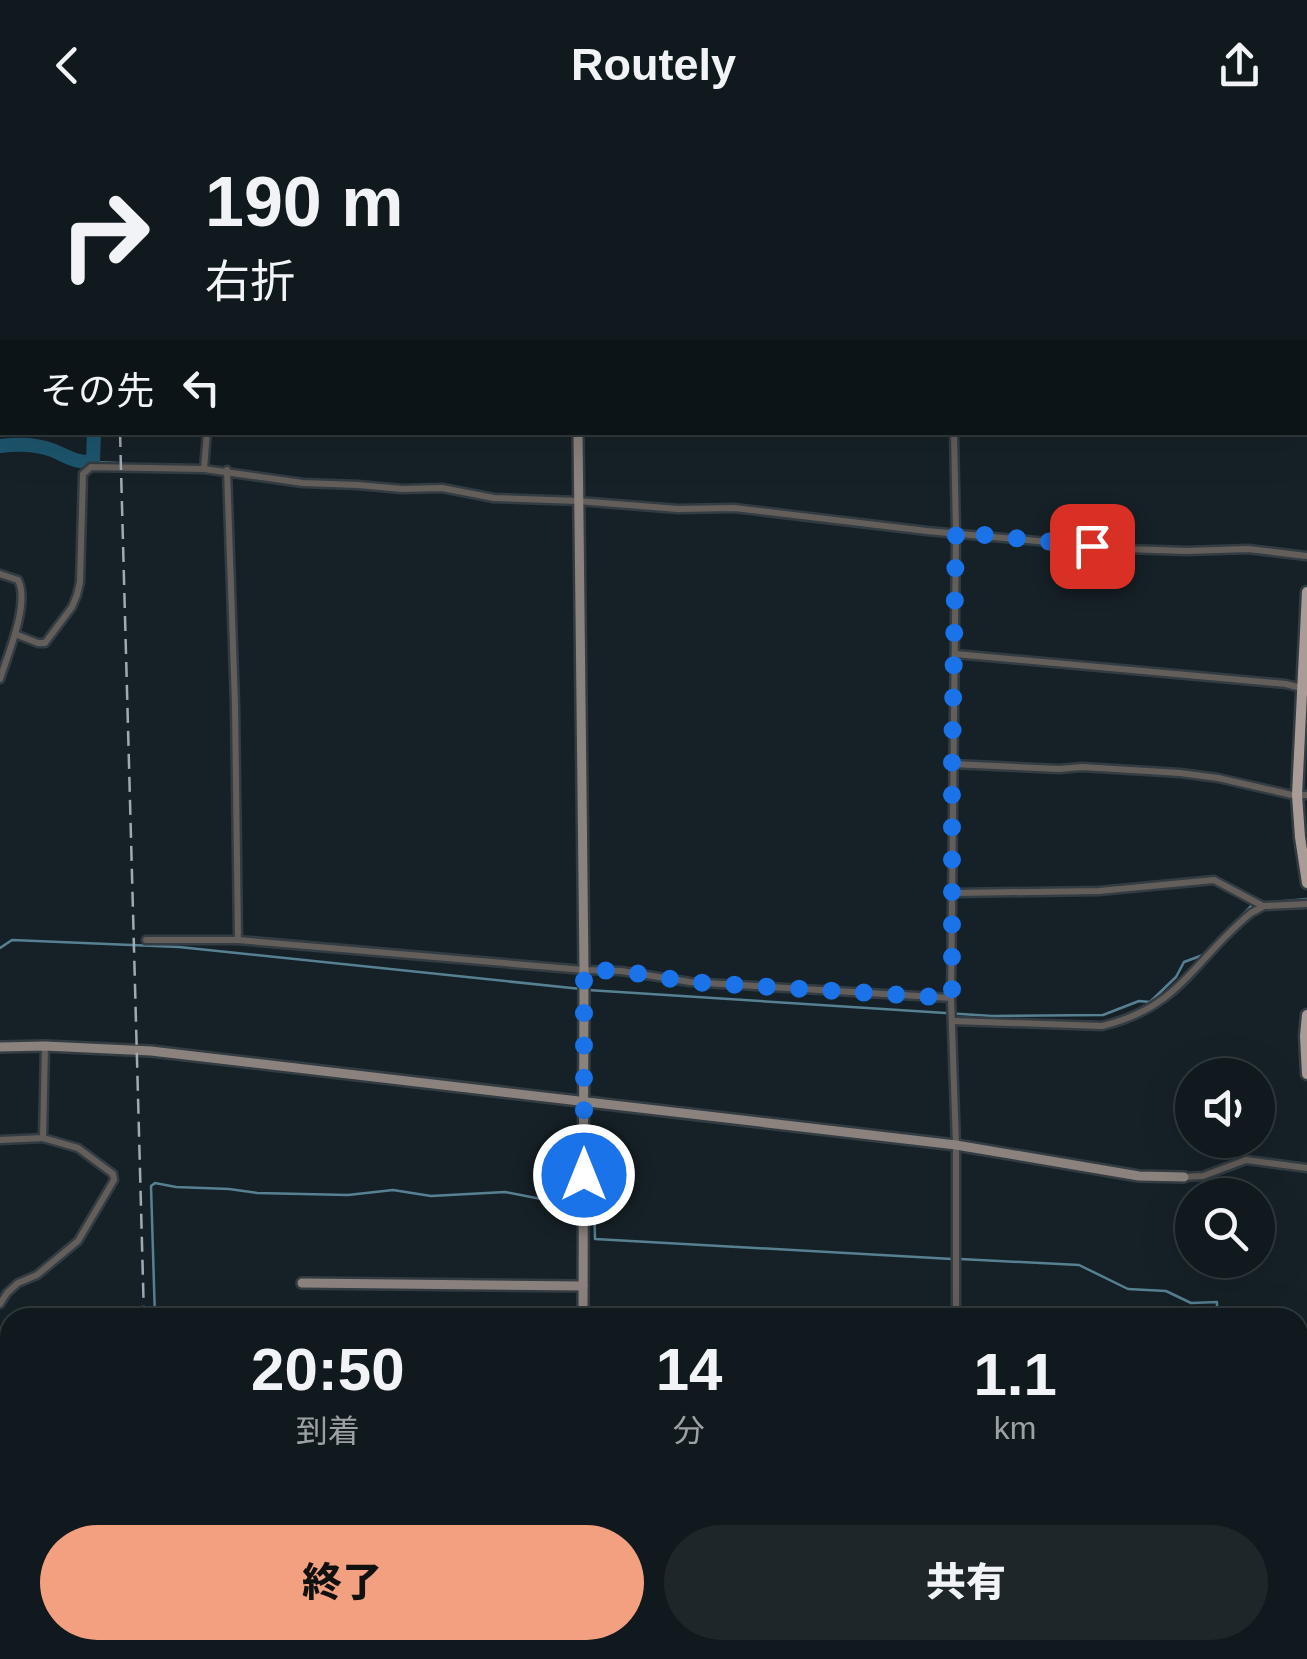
<!DOCTYPE html>
<html lang="ja">
<head>
<meta charset="utf-8">
<style>
  :root { --surface:#10191d; --page:#1e262a; --text:#f1f3f6; --muted:#9ca0a4; --line:#30383b; --accent:#f2a07f }
  body { margin:0; font-family:Helvetica,"Noto Sans JP",sans-serif; background:var(--page); color:var(--text); height:100vh; display:flex; flex-direction:column; font-size:38px; white-space:nowrap }
  * { box-sizing:border-box; margin:0 }
  p { font-size:32px; color:var(--muted) }
  .icon { flex:none; width:55px; height:55px; fill:none; stroke:currentColor; stroke-width:2; stroke-linecap:round; stroke-linejoin:round }
  .map { position:relative; flex:1; overflow:hidden }
  .side { position:absolute; left:0px; top:1178px; width:1308px; height:352px; display:flex; flex-direction:column; background:var(--surface); border-radius:30px 30px 0 0; box-shadow:0 10px 40px #0002,0 0 0 2px var(--line) }
  .side>* { flex:none }
  .top-card { position:absolute; left:0px; top:0px; width:1308px; height:305px; box-shadow:0 10px 40px #0002,0 0 0 2px var(--line); background:#10191d; color:var(--text); overflow:hidden }
  .fabs { position:absolute; left:1175px; top:928px; display:grid; gap:20px }
  .fabs a { display:grid; place-items:center; width:100px; height:100px; border-radius:50%; background:var(--surface); box-shadow:0 10px 40px #0002,0 0 0 2px var(--line); font-size:50px }
  .pin { position:absolute; display:grid; place-items:center; width:85px; height:85px; color:#fff; margin:-42px; border-radius:20px; box-shadow:0 5px 15px #0006 }
  .me { position:absolute; width:110px; margin:-55px; rotate:0deg; stroke-linejoin:round; filter:drop-shadow(0 0 8px #0008) }
  .turn { display:flex; align-items:center; gap:35px; height:210px; padding:0 40px; font-size:45px }
  .turn .icon { width:130px; height:130px; stroke-width:2.5 }
  .turn b { display:block; font-size:70px; line-height:85px }
  .then { display:flex; align-items:center; height:95px; padding:0 40px; background:#0003; gap:20px; font-size:38px }
  .eta { display:flex; justify-content:space-evenly; align-items:center; height:170px; text-align:center }
  .eta b { font-size:60px; font-weight:800; line-height:70px }
  .cta { display:flex; gap:20px; margin-top:auto; padding:20px 40px }
  .cta a { flex:1; height:115px; border-radius:60px; background:var(--accent); color:#111; font-size:40px; font-weight:800; line-height:115px; text-align:center }
  .cta a+a { background:var(--page); color:var(--text) }
  header { display:flex; justify-content:space-between; align-items:center; height:130px; padding:0 40px; background:var(--surface); font-size:45px; font-weight:800 }
  .map>svg:first-child { display:block }
  .lines { fill:none; stroke-linecap:round; stroke-linejoin:round }
  .stream { stroke:#578193; stroke-width:2.5 }
  .river { stroke:#1d566e; stroke-width:14 }
  .street-casing { stroke:#323c42; stroke-width:11 }
  .secondary-casing { stroke:#323c42; stroke-width:14 }
  .primary-casing { stroke:#323c42; stroke-width:15 }
  .street { stroke:#645e5b; stroke-width:6 }
  .secondary { stroke:#8b817d; stroke-width:9 }
  .primary { stroke:#a99c97; stroke-width:10 }
  .rail { stroke:#a2aaaf; stroke-width:2.5; stroke-dasharray:15 8; stroke-linecap:butt }
  .route { stroke:#1a73e8; stroke-width:18; stroke-dasharray:0 32.4 }
</style>
</head>
<body>
<header><svg class="icon" aria-label="back" viewBox="0 0 24 24"><path d="M15 5l-7 7 7 7"/></svg>Routely<svg class="icon" aria-label="share" viewBox="0 0 24 24"><path d="M12 15V3M7 8l5-5 5 5M5 13v7h14v-7"/></svg></header>
<div class="map">
<svg width="1307" height="1529" viewBox="0 0 1307 1529">
  <rect width="100%" height="100%" fill="#162127"/>
  <g class="lines">
    <g class="stream">
      <polyline points="93,332 118,333"/>
      <polyline points="1264,773 1307,769"/>
      <polyline points="0,818 12,810 179,817 581,859"/>
      <polyline points="588,860 992,886 1103,885 1139,871 1150,872 1176,847 1184,832 1203,825 1252,775 1256,774"/>
      <polyline points="590,1070 594,1070 595,1109 952,1129"/>
      <polyline points="960,1129 1079,1135 1128,1159 1166,1161 1191,1173 1217,1172 1217,1181"/>
      <polyline points="155,1188 151,1056 155,1053 176,1057 229,1059 257,1063 348,1065 393,1060 431,1066 505,1062 541,1069 578,1069"/>
      <polyline points="0,1334 10,1336"/>
      <polyline points="5,1383 10,1384"/>
      <polyline points="1089,1520 1090,1529"/>
    </g>
    <g class="river">
      <polyline points="1305,57 1307,57"/>
      <path d="M0 316C17 314 36 314 52 320 67 326 75 333 93 332L94 302"/>
    </g>
    <g class="street-casing">
      <g id="street">
        <polyline points="214,0 247,2"/>
        <polyline points="357,0 358,2"/>
        <polyline points="433,0 433,2"/>
        <polyline points="706,0 706,2"/>
        <polyline points="957,0 957,2"/>
        <polyline points="53,2 54,0"/>
        <polyline points="732,2 732,0"/>
        <polyline points="1305,34 1307,33"/>
        <polyline points="1305,182 1307,182"/>
        <polyline points="0,199 2,199"/>
        <polyline points="0,239 2,233"/>
        <polyline points="0,292 2,293"/>
        <polyline points="954,302 956,402 951,868 956,1015 956,1188"/>
        <polyline points="204,339 207,302"/>
        <polyline points="227,340 235,574 238,809"/>
        <path d="M0 444 18 450C30 473 8 524 0 549"/>
        <polyline points="15,504 38,513 45,513 72,477 77,465 80,452 83,344 91,337 204,339 303,353 358,355 402,359 442,358 494,368 578,371 678,379 734,378 927,401 1125,419 1187,421 1248,419 1307,426"/>
        <polyline points="955,524 1286,554 1301,558"/>
        <polyline points="952,634 1059,639 1082,637 1180,643 1218,648 1292,665 1307,665"/>
        <polyline points="953,763 1099,761 1214,750 1263,776"/>
        <polyline points="146,810 238,810 584,840 621,841 690,852 951,868"/>
        <path d="M953 891 1102 896C1182 877 1194 829 1251 783L1264 776 1307 774"/>
        <polyline points="0,1010 43,1008 45,916"/>
        <polyline points="1184,1047 1203,1046 1246,1030 1307,1038"/>
        <polyline points="0,1174 7,1163 18,1153 37,1145 78,1111 114,1050 113,1044 78,1018 43,1008"/>
        <polyline points="1266,1520 1307,1526"/>
        <polyline points="148,1529 149,1520"/>
        <polyline points="950,1529 950,1520"/>
        <polyline points="1160,1529 1161,1520"/>
      </g>
    </g>
    <g class="secondary-casing">
      <g id="secondary">
        <polyline points="469,0 469,2"/>
        <polyline points="578,0 578,2"/>
        <polyline points="1175,0 1178,2"/>
        <polyline points="1305,113 1307,115"/>
        <polyline points="578,302 584,840 583,1188"/>
        <polyline points="0,917 45,916 151,921 956,1015 1139,1046 1184,1047"/>
        <polyline points="302,1153 583,1156"/>
        <polyline points="0,1375 10,1378"/>
        <polyline points="1298,1386 1307,1386"/>
        <polyline points="583,1520 583,1529"/>
      </g>
    </g>
    <g class="primary-casing">
      <g id="primary">
        <polyline points="1307,462 1297,665 1300,707 1307,753"/>
        <polyline points="1307,885 1305,906 1307,944"/>
      </g>
    </g>
    <use href="#street" class="street"/>
    <use href="#secondary" class="secondary"/>
    <use href="#primary" class="primary"/>
    <g class="rail">
      <polyline points="123,2 124,0"/>
      <polyline points="120,302 144,1188"/>
      <polyline points="139,1529 139,1520"/>
    </g>
  </g>
  <g class="lines">
    <polyline class="route" points="584,1045 584,840 622,841 690,852 952,868 952,634 956,402 1092,416"/>
  </g>
</svg>
<div class="fabs">
<a><svg class="icon" aria-label="sound" viewBox="0 0 24 24"><path d="M4 9h4l5-4v14l-5-4H4zM17 9q2 3 0 6"/></svg></a>
<a><svg class="icon" aria-label="search" viewBox="0 0 24 24"><circle cx="10" cy="10" r="6"/><path d="M15 15l6 6"/></svg></a>
</div>
<div class="pin" style="left:1092px;top:416px;background:#d93025"><svg class="icon" aria-label="arrive" viewBox="0 0 24 24"><path d="M6 21V4h12l-3 4 3 4H6"/></svg></div>
<svg class="me" style="left:584px;top:1045px" viewBox="-20 -20 40 40"><circle r="17" fill="#1a73e8" stroke="#fff" stroke-width="3"/><path d="M0-11L8 9 0 5-8 9z" fill="#fff"/></svg>
<div class="top-card">
<div class="turn"><svg class="icon" aria-label="right" viewBox="0 0 24 24"><path d="M7 20v-9h11M14 6l5 5-5 5"/></svg><div><b>190 m</b>右折</div></div>
<div class="then">その先<svg class="icon" aria-label="left" viewBox="0 0 24 24"><path d="M17 20v-9H6M10 6l-5 5 5 5"/></svg></div>
</div>
<section class="side">
<div class="eta">
<div><b>20:50</b><p>到着</p></div>
<div><b>14</b><p>分</p></div>
<div><b>1.1</b><p>km</p></div>
</div>
<div class="cta"><a>終了</a><a>共有</a></div>
</section>
</div>
</body>
</html>
